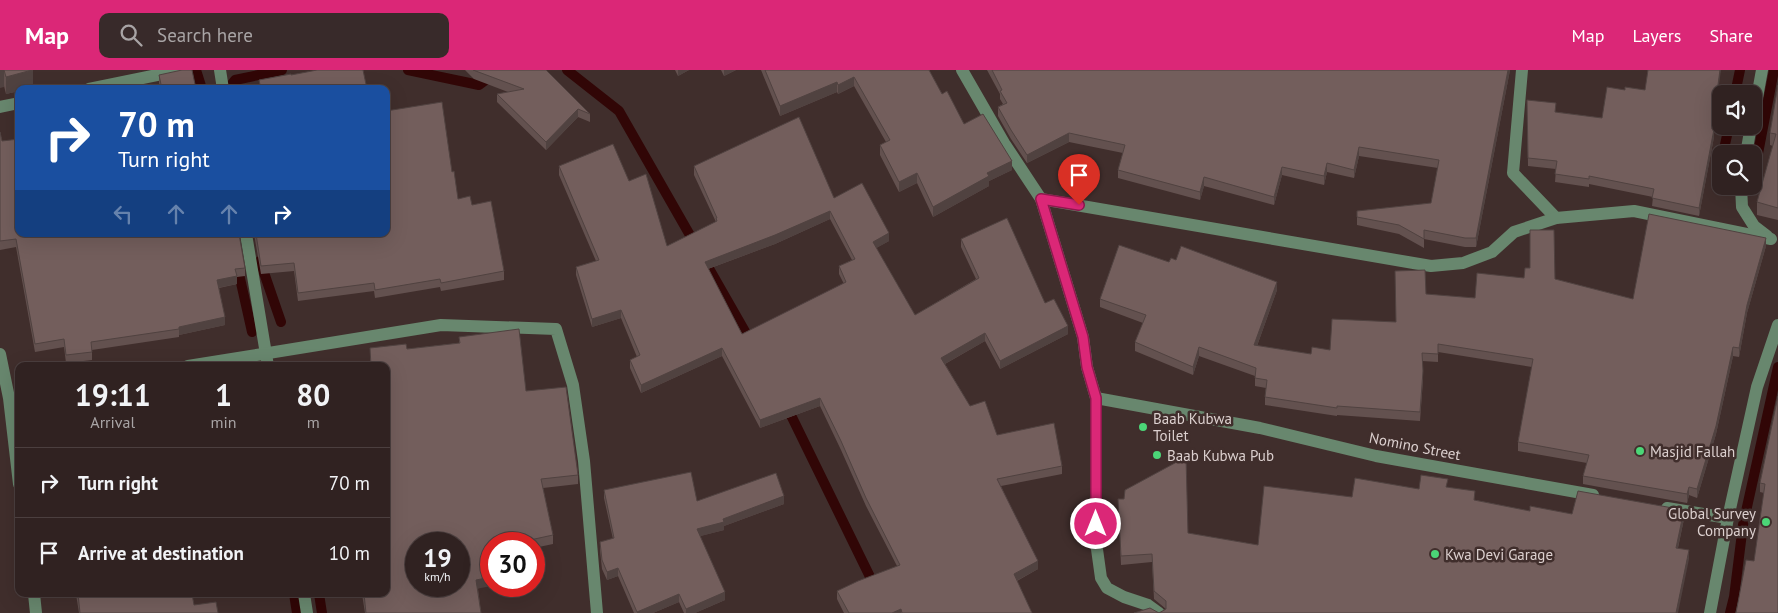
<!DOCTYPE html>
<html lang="en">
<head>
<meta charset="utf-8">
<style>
  :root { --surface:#302221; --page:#382a2a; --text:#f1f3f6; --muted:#a8a4a5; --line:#4b3f3f; --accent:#db2777 }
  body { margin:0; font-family:"PT Sans",sans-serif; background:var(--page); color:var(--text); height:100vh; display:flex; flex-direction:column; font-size:19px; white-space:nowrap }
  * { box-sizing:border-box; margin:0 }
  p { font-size:16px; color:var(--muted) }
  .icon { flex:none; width:28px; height:28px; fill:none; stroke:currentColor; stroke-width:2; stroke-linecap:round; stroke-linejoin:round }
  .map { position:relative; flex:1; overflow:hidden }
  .side { position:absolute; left:15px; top:292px; width:375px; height:235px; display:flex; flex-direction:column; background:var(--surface); border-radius:10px; box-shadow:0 5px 20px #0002,0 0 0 1px var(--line) }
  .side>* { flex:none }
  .banner { position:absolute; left:15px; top:15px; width:375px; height:152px; border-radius:10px; box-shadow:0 5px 20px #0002,0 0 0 1px var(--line); background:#1a4fa0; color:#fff; overflow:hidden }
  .controls { position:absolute; left:1712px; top:15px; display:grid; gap:10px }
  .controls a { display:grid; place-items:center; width:50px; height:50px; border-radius:10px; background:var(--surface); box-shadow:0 5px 20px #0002,0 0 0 1px var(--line); font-size:25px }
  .speed { position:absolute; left:405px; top:462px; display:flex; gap:10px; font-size:25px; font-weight:700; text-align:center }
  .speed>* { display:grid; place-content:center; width:65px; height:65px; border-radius:50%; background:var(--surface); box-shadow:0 5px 20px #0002,0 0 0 1px var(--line); line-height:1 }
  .speed small { font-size:12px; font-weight:400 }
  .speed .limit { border:8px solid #d22; background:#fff; color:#111 }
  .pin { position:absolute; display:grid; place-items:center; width:42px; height:42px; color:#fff; margin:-51px -21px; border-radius:50% 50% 50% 0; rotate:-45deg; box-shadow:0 0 5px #0007 }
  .pin .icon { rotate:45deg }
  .me { position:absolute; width:55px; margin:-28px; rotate:0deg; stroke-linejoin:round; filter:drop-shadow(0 0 4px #0008) }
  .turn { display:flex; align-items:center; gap:18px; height:105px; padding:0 20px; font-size:22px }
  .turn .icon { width:65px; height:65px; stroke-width:2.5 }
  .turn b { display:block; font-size:35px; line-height:42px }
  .lanes { display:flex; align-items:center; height:48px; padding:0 20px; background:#0003; justify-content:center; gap:25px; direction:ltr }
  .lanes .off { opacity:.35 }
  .eta { display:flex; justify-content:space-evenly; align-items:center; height:85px; text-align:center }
  .eta b { font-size:30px; font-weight:700; line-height:35px }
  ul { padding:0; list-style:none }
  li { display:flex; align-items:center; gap:15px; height:70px; padding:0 20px; border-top:1px solid var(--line) }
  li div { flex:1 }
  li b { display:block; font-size:19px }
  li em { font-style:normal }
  header { display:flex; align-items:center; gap:30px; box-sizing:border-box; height:70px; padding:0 25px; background:var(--accent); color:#fff }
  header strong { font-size:24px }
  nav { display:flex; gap:28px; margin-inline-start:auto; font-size:18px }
  .search { width:350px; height:45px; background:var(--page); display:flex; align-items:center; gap:12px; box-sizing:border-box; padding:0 18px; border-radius:10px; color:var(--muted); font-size:19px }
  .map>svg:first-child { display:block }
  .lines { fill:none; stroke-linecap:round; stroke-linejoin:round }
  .stream { stroke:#310606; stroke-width:10 }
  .minor { stroke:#68876e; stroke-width:12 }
  .wall { fill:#63514f; fill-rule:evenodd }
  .shaded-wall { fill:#504240 }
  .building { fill:#735e5c; stroke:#504240; fill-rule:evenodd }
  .route-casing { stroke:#8e194d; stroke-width:12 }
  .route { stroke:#db2777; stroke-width:9 }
  .poi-dot { fill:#4bd677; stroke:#402e2c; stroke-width:2 }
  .labels { text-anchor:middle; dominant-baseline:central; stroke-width:5; stroke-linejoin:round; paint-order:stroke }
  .poi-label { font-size:15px; fill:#dcd0cf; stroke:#402e2c; text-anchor:start }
  .street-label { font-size:15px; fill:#dcd0cf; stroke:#402e2c }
</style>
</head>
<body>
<header>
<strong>Map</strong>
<div class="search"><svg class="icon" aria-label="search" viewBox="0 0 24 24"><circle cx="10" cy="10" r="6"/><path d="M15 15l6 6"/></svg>Search here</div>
<nav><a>Map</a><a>Layers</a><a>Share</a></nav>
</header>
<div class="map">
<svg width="1778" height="543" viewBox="0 0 1778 543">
  <rect width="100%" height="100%" fill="#402e2c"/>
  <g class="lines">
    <g class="stream">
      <polyline points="196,0 202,19"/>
      <polyline points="408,0 479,15 499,0"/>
      <polyline points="567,0 619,41 751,272"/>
      <polyline points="232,19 231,15 235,10 282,0"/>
      <polyline points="1735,24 1740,0"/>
      <polyline points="1723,84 1729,56"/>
      <polyline points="1755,99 1774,0"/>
      <polyline points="1717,112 1721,92"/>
      <polyline points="260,191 281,252"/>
      <polyline points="237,195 252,262"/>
      <polyline points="786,335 875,517"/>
      <polyline points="294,524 297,543"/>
      <polyline points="319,524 322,543"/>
      <polyline points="1730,543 1734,527 1743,455 1778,297"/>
    </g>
    <g class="minor">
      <polyline points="220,0 223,19"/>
      <polyline points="962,0 1004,73 1041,129 1083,267 1087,297 1096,328 1096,472 1101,508 1107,518 1124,527 1148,535 1159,543"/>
      <polyline points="1522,0 1513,103 1556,148"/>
      <polyline points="89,19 181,0"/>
      <polyline points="0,37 19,33"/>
      <polyline points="1754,44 1762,0"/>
      <polyline points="1746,84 1751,56"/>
      <polyline points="1741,116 1742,137 1754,156 1767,166"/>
      <polyline points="1041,129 1431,196 1463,193 1492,182 1514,162 1556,148 1634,141 1771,169"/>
      <polyline points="246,164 268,296"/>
      <polyline points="0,284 9,328 19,414"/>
      <polyline points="188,296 441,255 556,259 573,315 584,391 597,543"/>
      <polyline points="1096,328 1260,358 1376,386 1593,425"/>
      <polyline points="1667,438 1728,448"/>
      <polyline points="34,524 36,543"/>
      <polyline points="304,524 307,543"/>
      <polyline points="1710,543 1728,448 1757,317 1778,255"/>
    </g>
  </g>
  <g class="wall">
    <polygon points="0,0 33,0 33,18 19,19 19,21 6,24"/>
    <polygon points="465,0 546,0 590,44 590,52 578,47 546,80 497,32 497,24 508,22 474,9"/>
    <polygon points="675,0 689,0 678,6"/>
    <polygon points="721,0 736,0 724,6"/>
    <polygon points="761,0 929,0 942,24 964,54 1012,100 989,111 989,116 933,147 917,113 899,122 880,85 880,75 886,72 854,16 838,24 837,22 780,46"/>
    <polygon points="987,0 1510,0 1476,177 1465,177 1424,169 1424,178 1399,164 1357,155 1357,141 1431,133 1438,98 1359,86 1354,108 1327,102 1324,115 1282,105 1274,135 1204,116 1200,130 1118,108 1118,100 1123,83 1069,72 1027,93 1011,69 998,46 998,37 1003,34 1000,29 1000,24"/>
    <polygon points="159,5 196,19 160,19 159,13"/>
    <polygon points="1778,15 1778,150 1757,145 1757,132 1773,76 1770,75 1770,63"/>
    <polygon points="1527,30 1556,42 1602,48 1713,59 1714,67 1699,146 1652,136 1653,127 1589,114 1589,117 1555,112 1556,99 1528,96"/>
    <polygon points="0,62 2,71 245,198 245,206 237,207 237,214 219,218 225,255 179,265 179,267 92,280 92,290 66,293 64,277 35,282 16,177 0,180"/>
    <path d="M559 96 629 111 667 176 716 152 694 105V96L834 128 889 171 876 178 915 245 976 209 961 177V169L1045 233 1068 264 1000 299 985 271 945 294 970 336 997 365 1062 396V404L1001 416 1038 499 1017 511 1032 543H844L837 529V521L897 496 866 436 841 380 820 336 760 358 722 286 641 323 630 298V290L637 287 621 248 592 257 576 205V197L596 191 559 105ZM830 149 852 190 839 196V204L844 214 742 264 708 199 775 174Z"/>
    <polygon points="452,102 458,129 472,135 504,201 504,210 441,221 440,217 375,228 374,221 298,231 294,201 261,204 254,164 386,164"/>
    <polygon points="1766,176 1747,243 1739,287 1733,286 1716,364 1697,428 1689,425 1687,433 1583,414 1583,406 1587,393 1518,381 1518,372 1532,297 1438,282 1438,292 1422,291 1423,310 1420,351 1337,345 1337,346 1265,335 1265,327 1266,318 1255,316 1255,306 1199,286 1193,305 1135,281 1135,272 1143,253 1100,237 1100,229 1169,192 1176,190 1277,220 1257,276 1311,284 1330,280 1396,252 1426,224 1475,228 1524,208 1555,209 1633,229"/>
    <polygon points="459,267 526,321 578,405 578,414 543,418 553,465 553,474 534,478 534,474 491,474 478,519 481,543 365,543 362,524 386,524 386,296 370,296 370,278 407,279 459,273"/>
    <polygon points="1778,326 1754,491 1764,423 1760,422 1760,413"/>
    <polygon points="1448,417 1475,430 1530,441 1572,444 1684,449 1678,478 1689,489 1159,543 1166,539 1154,529 1152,492 1121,495 1118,429 1188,463 1258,475 1352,427 1419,419"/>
    <polygon points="604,420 697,431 784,434 724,456 724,460 700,466 725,530 695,543 684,543 679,532 653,543 634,543 618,506 607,510 602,499 600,480 600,472 613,469 604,428"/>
    <polygon points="76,524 192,524 194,535 218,543 79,543"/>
  </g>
  <g class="shaded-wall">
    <polygon points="0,0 4,0 4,17 0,18"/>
    <polygon points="33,0 33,18 29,19 19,19 19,21 6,24 6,7"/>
    <polygon points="678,0 689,0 678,6"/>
    <polygon points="724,0 736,0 724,6"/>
    <polygon points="1508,0 1510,0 1476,177 1476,168"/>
    <polygon points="1720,0 1721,0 1712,67 1712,59"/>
    <polygon points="854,7 854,16 838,24 838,15"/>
    <polygon points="837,12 837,22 780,46 780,36"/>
    <polygon points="578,39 578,47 546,80 546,72"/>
    <polygon points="1714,59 1714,67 1699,146 1699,138"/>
    <polygon points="1069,63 1069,72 1027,93 1027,85"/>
    <polygon points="1359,77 1359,86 1354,108 1354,100"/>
    <polygon points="1012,91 1012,100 989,111 989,116 933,147 933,137 987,103"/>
    <polygon points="1327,93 1327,102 1324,115 1324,106"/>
    <polygon points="1282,97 1282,105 1274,135 1274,127"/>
    <polygon points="917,103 917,113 899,122 899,112"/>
    <polygon points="1204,107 1204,116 1200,130 1200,122"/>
    <polygon points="830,141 830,149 775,174 705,200 705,192"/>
    <polygon points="889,163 889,171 873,180 873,172"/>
    <polygon points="1766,168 1766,176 1747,243 1739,287 1739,278 1747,235"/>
    <polygon points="237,206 237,214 217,218 217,210"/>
    <polygon points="1277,212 1277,220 1254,284 1254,275"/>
    <polygon points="621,240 621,248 592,257 592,249"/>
    <polygon points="225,247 225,255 179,265 179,257"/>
    <polygon points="1068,256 1068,264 1000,299 1000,291"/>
    <polygon points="985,263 985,271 941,296 941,288"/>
    <polygon points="1199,277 1199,286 1193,305 1193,297"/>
    <polygon points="1733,277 1733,286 1716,364 1697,428 1697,419"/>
    <polygon points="722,278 722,286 641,323 641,315"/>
    <polygon points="820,328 820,336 760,358 760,350"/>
    <polygon points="1689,417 1689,425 1687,433 1687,424"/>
    <polygon points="784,426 784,434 724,456 724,460 697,467 697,459"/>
    <polygon points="1684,440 1684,449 1676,486 1676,478"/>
    <polygon points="1689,480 1689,489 1678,543 1676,543"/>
    <polygon points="1038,491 1038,499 1014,512 1014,504"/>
    <rect x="534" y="496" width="2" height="9"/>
    <polygon points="618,498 618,506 607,510 607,502"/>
    <polygon points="491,507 491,516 476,519 476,510"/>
    <polygon points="725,522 725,530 695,543 686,543 686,539"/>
    <polygon points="679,524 679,532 653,543 637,543 637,542"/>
    <polygon points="901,539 901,543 892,543"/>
  </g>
  <g class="building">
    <polygon points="4,0 32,0 6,7"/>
    <polygon points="182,0 192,0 196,19 162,19 159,5"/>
    <polygon points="317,0 363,0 367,19 261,19 259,10 291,4 291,5"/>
    <polygon points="473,0 546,0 590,44 578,39 546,72 497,24 524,19"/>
    <polygon points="765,0 929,0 942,24 947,21 964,54 983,44 1012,91 987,103 989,106 933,137 917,103 899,112 880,75 890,70 854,7 838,15 837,12 780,36"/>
    <polygon points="992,0 1508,0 1476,168 1465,168 1424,160 1424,169 1399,155 1357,147 1357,141 1431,133 1439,90 1359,77 1354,100 1327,93 1324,106 1282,97 1274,127 1204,107 1200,122 1118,100 1125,75 1069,63 1027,85 1011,60 998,37 1007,33 1000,21 1002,20"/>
    <polygon points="1648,0 1720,0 1712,59 1714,59 1699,138 1652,128 1654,119 1589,106 1589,109 1555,104 1557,91 1528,88 1527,30 1556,33 1555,42 1602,48 1607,17 1625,20 1625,17 1645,20"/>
    <polygon points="1778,15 1778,138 1757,132 1776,64 1770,63"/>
    <polygon points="442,32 452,102 454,101 458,129 470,126 472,135 491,131 504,201 441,213 440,209 375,220 374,213 298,223 294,193 261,196 256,164 386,164 386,41"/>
    <path d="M799 47 834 128 862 113 889 163 873 172 915 245 979 208 961 169 1007 148 1045 233 1054 229 1068 256 1000 291 985 263 941 288 970 336 985 331 997 365 1054 353 1062 396 997 409 1038 491 1014 504 1032 543H902L901 539 892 543H849L837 521 858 511 900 495 866 428 841 371 820 328 760 350 722 278 641 315 630 290 640 285 621 240 592 249 576 197 599 190 559 96 613 74 629 111 646 104 667 176 717 151 716 148H717L694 96ZM830 141 855 189 839 196 846 212 742 264 705 192 775 165Z"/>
    <polygon points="0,62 2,71 19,69 19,164 239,164 245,198 235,199 237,206 217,210 225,247 179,257 179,259 91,272 92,282 66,285 64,269 35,274 16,169 0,171"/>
    <polygon points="1649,144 1766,168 1747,235 1739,278 1733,277 1716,356 1697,419 1689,417 1687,424 1583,406 1589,385 1518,372 1533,289 1438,274 1438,284 1422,283 1423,301 1420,342 1337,336 1337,338 1265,327 1267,310 1255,308 1256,298 1199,277 1193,297 1135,272 1146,245 1100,229 1119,175 1169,192 1171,188 1176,190 1181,176 1277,212 1254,275 1311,284 1312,277 1330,280 1332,249 1396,252 1395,201 1425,200 1426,224 1475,228 1477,203 1524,208 1525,198 1530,198 1530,160 1554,160 1555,209 1633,229"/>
    <path d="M519 259 526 321 566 317 578 405 541 409 553 465 530 470 531 474H491V507L476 510 481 543H366L364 524H386V296H371L370 278 406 274 407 279 460 273 459 267ZM416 474H459V516H416Z"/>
    <polygon points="1778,326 1778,543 1736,543 1746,490 1754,491 1765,414 1760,413"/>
    <polygon points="1186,387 1188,463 1258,475 1264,416 1352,427 1355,408 1419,419 1421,405 1448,409 1446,417 1475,421 1474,430 1530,441 1530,436 1572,444 1578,421 1684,440 1676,478 1689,480 1676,543 1134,543 1150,538 1159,543 1166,539 1166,531 1154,521 1152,484 1121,486 1118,429 1124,429 1125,420"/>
    <polygon points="691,402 697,431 776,403 784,426 723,449 724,452 697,459 725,522 686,539 679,524 637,542 618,498 607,502 602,490 600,472 614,468 604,420"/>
    <polygon points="534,485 536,496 534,496"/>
    <polygon points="78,524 192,524 194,535 216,532 218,543 80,543"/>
  </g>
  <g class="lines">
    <g class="route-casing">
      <polyline id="route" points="1079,135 1041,129 1083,267 1087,297 1096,328 1096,454"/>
    </g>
    <use href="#route" class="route"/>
  </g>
  <g class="poi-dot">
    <circle cx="1143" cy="357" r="5"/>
    <circle cx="1640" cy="381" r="5"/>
    <circle cx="1157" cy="385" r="5"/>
    <circle cx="1766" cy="452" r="5"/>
    <circle cx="1435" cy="484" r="5"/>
  </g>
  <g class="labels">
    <g class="poi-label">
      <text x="1153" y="348">Baab Kubwa<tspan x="1153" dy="17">Toilet</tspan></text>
      <text x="1650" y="381">Masjid Fallah</text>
      <text x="1167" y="385">Baab Kubwa Pub</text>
      <text x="1756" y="443" text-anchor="end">Global Survey<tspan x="1756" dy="17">Company</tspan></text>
      <text x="1445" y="484">Kwa Devi Garage</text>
    </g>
    <g class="street-label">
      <text transform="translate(1415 376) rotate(11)">Nomino Street</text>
    </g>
  </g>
</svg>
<div class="controls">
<a><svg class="icon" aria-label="sound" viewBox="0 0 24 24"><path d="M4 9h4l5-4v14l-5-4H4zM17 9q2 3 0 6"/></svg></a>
<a><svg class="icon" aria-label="search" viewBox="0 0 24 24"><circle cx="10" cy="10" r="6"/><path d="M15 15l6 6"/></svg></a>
</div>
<div class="speed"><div>19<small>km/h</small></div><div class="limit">30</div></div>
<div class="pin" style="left:1079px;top:135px;background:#d93025"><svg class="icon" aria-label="arrive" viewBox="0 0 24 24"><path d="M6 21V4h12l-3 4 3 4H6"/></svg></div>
<svg class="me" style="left:1096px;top:454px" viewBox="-20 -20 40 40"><circle r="17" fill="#db2777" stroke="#fff" stroke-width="3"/><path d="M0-11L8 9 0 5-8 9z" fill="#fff"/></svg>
<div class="banner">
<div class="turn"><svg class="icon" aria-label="right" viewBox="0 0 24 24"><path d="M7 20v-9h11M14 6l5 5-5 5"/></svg><div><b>70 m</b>Turn right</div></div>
<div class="lanes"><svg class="icon off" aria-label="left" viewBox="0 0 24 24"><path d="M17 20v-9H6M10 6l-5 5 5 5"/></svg><svg class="icon off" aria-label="ahead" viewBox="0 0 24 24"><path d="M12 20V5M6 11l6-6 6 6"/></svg><svg class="icon off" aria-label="ahead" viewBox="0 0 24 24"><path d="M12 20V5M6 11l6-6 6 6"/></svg><svg class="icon" aria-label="right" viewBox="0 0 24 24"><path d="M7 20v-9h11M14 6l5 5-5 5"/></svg></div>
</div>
<section class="side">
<div class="eta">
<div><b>19:11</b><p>Arrival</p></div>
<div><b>1</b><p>min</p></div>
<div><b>80</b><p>m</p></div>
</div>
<ul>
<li><svg class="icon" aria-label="right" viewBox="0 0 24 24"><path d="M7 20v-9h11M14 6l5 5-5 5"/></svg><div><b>Turn right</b></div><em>70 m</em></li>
<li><svg class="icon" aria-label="arrive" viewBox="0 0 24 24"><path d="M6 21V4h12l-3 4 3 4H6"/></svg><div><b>Arrive at destination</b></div><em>10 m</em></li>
</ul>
</section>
</div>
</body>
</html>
